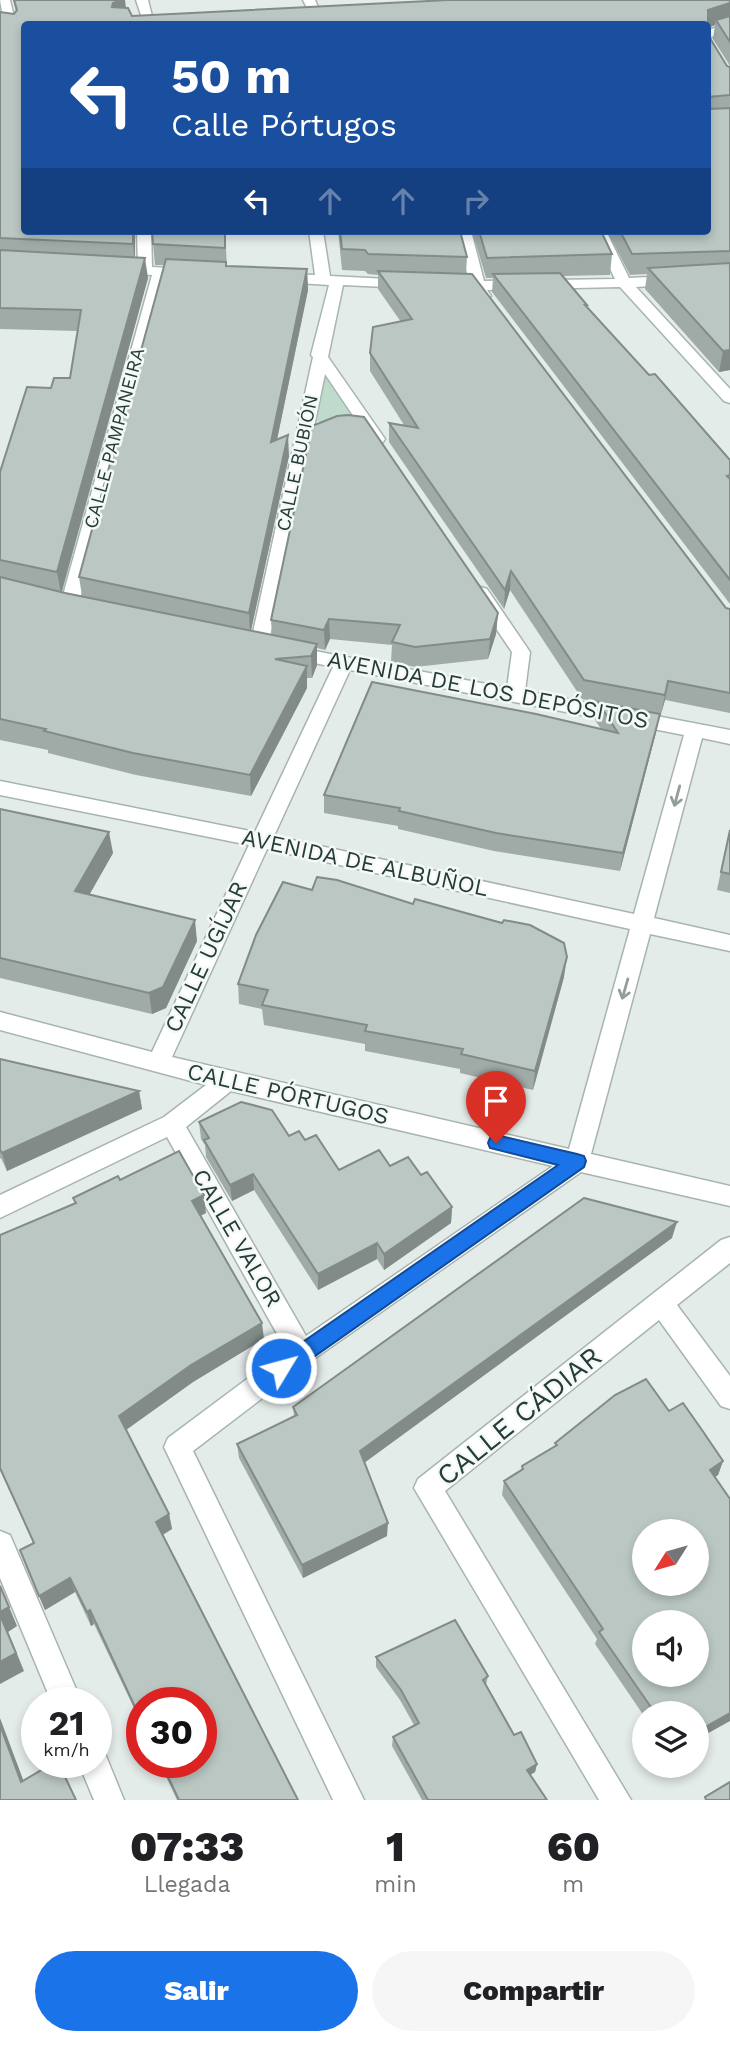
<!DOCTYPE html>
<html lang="es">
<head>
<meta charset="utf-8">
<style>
  :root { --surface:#fff; --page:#f6f6f6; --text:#202124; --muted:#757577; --accent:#1a73e8 }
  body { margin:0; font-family:"Work Sans",sans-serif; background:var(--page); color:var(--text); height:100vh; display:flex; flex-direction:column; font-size:26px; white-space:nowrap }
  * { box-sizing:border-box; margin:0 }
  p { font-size:23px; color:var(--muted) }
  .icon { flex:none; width:38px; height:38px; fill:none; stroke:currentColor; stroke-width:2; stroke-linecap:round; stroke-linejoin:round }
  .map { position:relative; height:1800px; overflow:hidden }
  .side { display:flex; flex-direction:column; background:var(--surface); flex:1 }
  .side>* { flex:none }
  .hud { position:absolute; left:21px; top:21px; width:690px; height:214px; border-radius:7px; box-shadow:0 4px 10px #0003; background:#1a4fa0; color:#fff; overflow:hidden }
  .needle { width:46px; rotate:233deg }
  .controls { position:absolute; left:632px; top:1519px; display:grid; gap:14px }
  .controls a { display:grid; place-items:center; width:77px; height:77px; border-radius:50%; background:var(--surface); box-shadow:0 4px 10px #0003; font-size:35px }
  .speed { position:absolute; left:21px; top:1687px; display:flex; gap:14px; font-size:35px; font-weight:700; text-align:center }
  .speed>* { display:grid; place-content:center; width:91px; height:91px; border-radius:50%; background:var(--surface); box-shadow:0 4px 10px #0003; line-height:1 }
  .speed small { font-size:18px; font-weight:400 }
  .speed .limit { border:10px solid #d22; background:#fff; color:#111 }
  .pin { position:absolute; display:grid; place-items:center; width:60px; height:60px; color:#fff; margin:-72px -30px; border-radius:50% 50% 50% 0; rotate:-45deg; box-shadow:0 0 7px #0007 }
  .pin .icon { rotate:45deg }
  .me { position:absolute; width:77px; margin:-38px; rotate:53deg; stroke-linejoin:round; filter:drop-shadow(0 0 5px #0008) }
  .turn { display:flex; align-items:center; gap:24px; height:147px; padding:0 35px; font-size:32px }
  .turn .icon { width:91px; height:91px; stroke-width:2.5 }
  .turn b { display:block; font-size:49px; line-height:60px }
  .lanes { display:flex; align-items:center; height:66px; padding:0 35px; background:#0003; justify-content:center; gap:35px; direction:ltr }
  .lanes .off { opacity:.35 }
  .eta { display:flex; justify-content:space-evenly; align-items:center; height:119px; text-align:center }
  .eta b { font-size:42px; font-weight:800; line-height:49px }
  .cta { display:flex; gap:14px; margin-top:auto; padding:14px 35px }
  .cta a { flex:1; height:80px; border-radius:42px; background:var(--accent); color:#fff; font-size:28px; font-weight:800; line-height:80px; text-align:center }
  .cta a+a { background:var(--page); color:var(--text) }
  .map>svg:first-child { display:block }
  .green { fill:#bfdbcb }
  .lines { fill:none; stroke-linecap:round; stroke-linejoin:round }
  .street-casing { stroke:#a7b4b1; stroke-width:3 }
  .street { fill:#fff; fill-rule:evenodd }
  .wall { fill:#a0aba8 }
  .shaded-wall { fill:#828b88 }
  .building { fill:#bac7c3; stroke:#828b88; stroke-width:2; fill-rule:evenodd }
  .oneway { stroke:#929e9c }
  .route { fill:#1a73e8; stroke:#114b97; stroke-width:2 }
  .labels { text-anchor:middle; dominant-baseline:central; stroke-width:5; stroke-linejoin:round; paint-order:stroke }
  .far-street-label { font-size:19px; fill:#253c39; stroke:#f4f9f7 }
  .street-label { font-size:23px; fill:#253c39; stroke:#f4f9f7 }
  .near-street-label { font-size:28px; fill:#253c39; stroke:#f4f9f7 }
</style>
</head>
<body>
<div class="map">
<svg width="730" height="1800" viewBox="0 0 730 1800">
  <rect width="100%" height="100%" fill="#e4ecea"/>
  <polygon class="green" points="319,355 363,419 306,422"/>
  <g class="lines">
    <g class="street-casing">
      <g id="street">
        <polygon points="0,0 10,0 17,29 15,31 5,29"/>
        <polygon points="136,0 148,0 154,24 144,24"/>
        <polygon points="303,0 315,0 322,16 320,18 312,18"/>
        <polygon points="730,24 730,32 707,38 707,30"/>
        <polygon points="137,231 151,231 152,267 190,269 197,273 190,277 166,276 78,606 69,612 60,606 152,275 117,273 110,269 117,265 138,266"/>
        <polygon points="309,231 323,231 330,276 407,280 414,284 407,288 343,285 328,357 385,439 383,442 371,442 325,374 268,646 259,652 250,646 313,357 311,355 329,285 282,282 275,278 282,274 315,275"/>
        <polygon points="457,231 471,231 484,281 615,279 592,231 606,231 629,278 730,273 730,281 636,287 730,389 730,403 724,401 620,287 487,290 491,296 484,300 479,299 473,290 448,289 446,286 448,283 469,281"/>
        <path d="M481 587 487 589 530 652 525 691 730 730V744L702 738 654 918 730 935V951L650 934 591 1154 730 1186V1206L581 1172 311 1361 193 1451 364 1800H333L164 1447 168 1438 286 1350 167 1137 0 1218V1195L164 1117 206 1085 0 1030V1012L152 1052 249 845 0 795V781L255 832 333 667 283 656 280 652 283 648 289 646 507 688 512 652 472 593ZM350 670 684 735 634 914 274 836ZM267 849 630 929 569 1149 172 1057ZM231 1091 553 1166 306 1336 186 1127Z"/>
        <polygon points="730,1237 730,1263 677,1305 730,1376 730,1409 721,1406 659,1320 445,1491 631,1800 599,1800 414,1488 418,1479 721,1240"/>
        <polygon points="0,1531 10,1535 82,1703 52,1703 0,1578"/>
        <polygon points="96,1748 104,1751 124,1800 94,1800 78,1762 96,1762"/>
      </g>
    </g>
    <use href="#street" class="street"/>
  </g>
  <g class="wall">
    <polygon points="13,0 125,0 126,8 132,16 730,0 730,66 713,39 715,25 708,28 708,35 727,66 730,67 730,370 719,372 645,289 647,274 630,275 607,231 707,231 707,24 24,231 135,231 135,257 148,278 62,592 82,596 79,577 164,265 155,265 153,244 225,231 227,266 307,269 308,290 277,439 289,456 251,630 272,635 271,620 498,613 496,634 488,659 415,667 391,662 392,645 330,639 325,650 317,648 317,665 312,678 307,678 307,688 251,796 136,775 48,753 48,750 0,740 0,472 51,388 70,378 78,331 0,329 0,11 0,12 14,14 16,12"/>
    <polygon points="338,231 460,231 467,257 466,273 726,608 730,609 730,713 665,700 661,714 582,699 510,590 504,609 389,442 389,423 404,425 370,371 370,353 401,322 378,289 378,275 368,274 365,271 342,270"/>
    <polygon points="472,231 601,231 612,254 610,275 562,276 587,308 649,375 730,460 730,604 492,292 493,278 486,278"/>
    <polygon points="598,702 660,714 656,732 620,871 494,851 398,829 398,826 324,813 324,795 601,729 595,720"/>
    <polygon points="0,809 113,853 89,895 197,941 166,1008 152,1014 0,978"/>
    <polygon points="730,828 730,893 717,890"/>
    <polygon points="312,890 413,904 564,977 533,1090 460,1073 460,1069 365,1051 365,1044 264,1025 262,1009 239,1004 238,984"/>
    <polygon points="0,1059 139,1091 142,1109 7,1171 1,1158 0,1159"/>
    <polygon points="199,1122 289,1136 305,1140 339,1170 390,1166 421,1175 452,1207 451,1223 384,1270 377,1259 318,1290 254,1190 232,1201 206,1157 205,1145 201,1139"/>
    <polygon points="120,1180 206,1213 200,1216 264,1339 193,1382 126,1430 169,1514 172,1529 163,1535 298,1800 177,1800 159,1762 201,1762 142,1703 142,1725 94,1624 91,1626 75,1592 45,1610 20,1550 34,1543 0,1470 0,1235 75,1203 73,1198"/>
    <polygon points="672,1238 364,1462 387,1536 303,1578 239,1458 237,1444 294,1416 293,1407"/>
    <polygon points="669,1411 723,1461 718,1475 715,1477 696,1713 644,1713 644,1716 595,1644 597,1639 502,1495 504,1481 521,1471 522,1466 555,1447 555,1443"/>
    <polygon points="376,1657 488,1676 486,1685 514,1735 537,1764 535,1772 530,1775 547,1800 422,1800 392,1746 393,1737 414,1725 400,1700 376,1667"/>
  </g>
  <g class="shaded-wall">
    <polygon points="121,0 125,0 126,17 112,7 113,3"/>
    <polygon points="730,3 730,17 716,20 715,25 707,28 708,10"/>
    <polygon points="133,231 135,231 135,264 133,244"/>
    <polygon points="145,258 148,278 61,594 57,572"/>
    <polygon points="307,269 308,290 272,464 271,442"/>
    <polygon points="730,350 730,370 719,372 723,351"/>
    <polygon points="288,435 289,456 250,635 249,613"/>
    <polygon points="511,571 510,590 504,609 505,590"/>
    <polygon points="498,613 496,634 488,659 490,639"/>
    <polygon points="329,619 330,639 325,650 324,630"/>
    <polygon points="317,644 317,665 312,678 311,656"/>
    <polygon points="307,666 307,688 251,796 250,775"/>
    <polygon points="668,681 665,700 661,714 665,695"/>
    <polygon points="660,714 656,732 620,871 623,853"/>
    <polygon points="109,832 113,853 79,913 75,891"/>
    <polygon points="195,920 197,941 166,1008 152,1014 149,993"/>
    <polygon points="567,957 564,977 533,1090 535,1071"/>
    <polygon points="139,1091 142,1109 7,1171 2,1153"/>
    <polygon points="253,1174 254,1190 232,1201 230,1185"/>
    <polygon points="204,1195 206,1213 194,1219 192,1201"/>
    <polygon points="452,1207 451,1223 384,1270 384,1254"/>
    <polygon points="677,1222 672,1238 360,1466 360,1451"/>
    <polygon points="377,1243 377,1259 318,1290 318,1274"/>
    <polygon points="262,1323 264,1339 193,1382 123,1432 119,1416 191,1365"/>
    <polygon points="723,1461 718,1475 704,1484 710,1470"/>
    <polygon points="169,1514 172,1529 160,1536 156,1522"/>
    <polygon points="388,1523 387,1536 303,1578 302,1565"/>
    <polygon points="70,1578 75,1592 45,1610 39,1596"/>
    <polygon points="0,1585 17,1626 8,1632 24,1671 0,1684"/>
    <polygon points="90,1610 94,1624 91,1626 87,1612"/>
    <polygon points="730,1713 730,1721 696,1740 696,1732"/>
    <polygon points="0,1718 30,1798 21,1782 0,1725"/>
    <polygon points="537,1764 535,1772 525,1778 527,1770"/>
  </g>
  <g class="building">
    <polygon points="14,0 121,0 113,3 112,7 128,8 132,16 448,0 730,0 730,3 708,10 708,35 727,66 730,67 730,95 708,97 707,106 710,109 730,108 730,251 632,254 620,231 707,231 707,24 24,24 24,231 133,231 133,244 0,238 0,11 0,12 14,14 17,10"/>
    <polygon points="730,16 730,42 716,20"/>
    <polygon points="152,231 225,231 225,248 153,244"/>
    <polygon points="340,231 460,231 467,257 368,254 365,250 342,249"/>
    <polygon points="479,231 601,231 612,254 487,258"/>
    <polygon points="0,250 145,258 57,572 0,560 0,472 27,387 51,388 54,378 70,378 81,310 0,308"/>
    <polygon points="166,259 226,262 226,266 307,269 271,442 288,435 249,613 79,577"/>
    <polygon points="730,263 730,350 723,351 648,268"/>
    <polygon points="378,271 472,274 726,608 730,609 730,693 668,681 665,695 584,680 511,571 505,590 389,423 418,428 370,353 373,327 412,319"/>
    <polygon points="560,273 587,305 585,305 649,375 655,374 730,460 730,475 727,476 730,479 730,580 493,274"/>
    <polygon points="348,415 364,417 498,613 490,639 415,647 392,642 400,625 329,619 324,630 271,620 312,426 337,416"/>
    <polygon points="0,577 65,593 317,644 311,656 275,659 307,666 250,775 133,753 44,731 46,729 0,719"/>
    <polygon points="372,682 536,714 618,733 598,702 660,714 623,853 496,833 399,811 400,808 324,795"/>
    <polygon points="0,809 109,832 75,891 195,920 163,987 149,993 0,958"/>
    <polygon points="730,830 730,874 721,872"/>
    <polygon points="317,877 337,880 413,904 415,899 502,923 504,920 530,925 564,943 567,957 535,1071 461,1054 463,1049 365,1031 367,1025 262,1005 268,990 238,984 256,935 283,882 312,890"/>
    <polygon points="0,1059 139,1091 2,1153 0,1150"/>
    <polygon points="241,1102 272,1110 289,1136 299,1131 305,1140 316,1135 339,1170 379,1150 390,1166 408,1157 421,1175 427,1172 452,1207 384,1254 377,1243 318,1274 253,1174 230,1185 204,1140 209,1138 199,1122"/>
    <polygon points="179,1151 204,1195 192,1201 262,1323 191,1365 119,1416 169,1514 156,1522 298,1800 179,1800 161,1762 201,1762 201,1703 142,1703 142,1722 90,1610 87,1612 70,1578 39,1596 20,1550 34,1543 0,1468 0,1235 76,1203 73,1198 118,1176 120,1180"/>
    <polygon points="584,1198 677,1222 360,1451 388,1523 302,1565 237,1444 297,1415 293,1407"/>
    <path d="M646 1379 669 1411 683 1403 702 1430 723 1461 710 1470 730 1499V1713L696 1732V1713H655L599 1632 603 1629 504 1481 523 1469 522 1466 557 1445 555 1443 615 1395ZM644 1531H696V1584H644ZM644 1622H696V1675H644Z"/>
    <polygon points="0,1586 9,1607 0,1612"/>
    <polygon points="0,1615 16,1653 0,1662"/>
    <polygon points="455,1620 488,1676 483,1680 514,1735 521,1732 537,1764 527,1770 547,1800 428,1800 393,1737 419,1723 401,1690 376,1657"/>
    <polygon points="0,1725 21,1782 55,1762 58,1762 76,1800 0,1800"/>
    <polygon points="730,1782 730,1800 706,1800 705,1797"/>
  </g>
  <defs><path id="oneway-shaft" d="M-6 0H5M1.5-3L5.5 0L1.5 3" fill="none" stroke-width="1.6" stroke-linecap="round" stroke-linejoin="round" transform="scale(1.75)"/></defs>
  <g class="oneway">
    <use href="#oneway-shaft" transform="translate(677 796) rotate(105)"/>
    <use href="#oneway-shaft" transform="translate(625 989) rotate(106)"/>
  </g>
  <polygon class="route" points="496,1135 577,1154 584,1156 586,1161 584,1167 288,1375 281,1378 274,1375 271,1368 274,1362 558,1165 490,1148 488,1143 490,1138"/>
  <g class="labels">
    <g class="far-street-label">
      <text transform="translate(114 438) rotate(-75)">CALLE PAMPANEIRA</text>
      <text transform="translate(297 463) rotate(-78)">CALLE BUBIÓN</text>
    </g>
    <g class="street-label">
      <text transform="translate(488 690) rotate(11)">AVENIDA DE LOS DEPÓSITOS</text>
      <text transform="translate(365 863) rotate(12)">AVENIDA DE ALBUÑOL</text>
      <text transform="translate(206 957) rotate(-65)">CALLE UGÍJAR</text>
      <text transform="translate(288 1094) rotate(13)">CALLE PÓRTUGOS</text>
      <text transform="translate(237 1238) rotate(60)">CALLE VALOR</text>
    </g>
    <g class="near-street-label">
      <text transform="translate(519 1416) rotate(-39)">CALLE CÁDIAR</text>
    </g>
  </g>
</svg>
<div class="controls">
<a><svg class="needle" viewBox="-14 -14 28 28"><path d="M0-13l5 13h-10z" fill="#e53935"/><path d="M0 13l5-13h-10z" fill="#757577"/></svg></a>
<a><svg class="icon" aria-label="sound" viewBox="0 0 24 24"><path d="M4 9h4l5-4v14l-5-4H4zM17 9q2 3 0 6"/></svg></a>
<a><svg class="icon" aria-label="layers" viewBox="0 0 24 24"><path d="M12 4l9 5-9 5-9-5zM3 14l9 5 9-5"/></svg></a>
</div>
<div class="speed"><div>21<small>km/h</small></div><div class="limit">30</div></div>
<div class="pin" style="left:496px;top:1143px;background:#d93025"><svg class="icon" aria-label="arrive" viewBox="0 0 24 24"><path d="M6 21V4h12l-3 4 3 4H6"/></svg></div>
<svg class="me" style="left:281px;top:1368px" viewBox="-20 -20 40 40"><circle r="17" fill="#1a73e8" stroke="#fff" stroke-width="3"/><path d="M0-11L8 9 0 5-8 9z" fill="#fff"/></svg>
<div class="hud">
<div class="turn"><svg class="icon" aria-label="left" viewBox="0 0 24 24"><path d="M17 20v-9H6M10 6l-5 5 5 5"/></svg><div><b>50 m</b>Calle Pórtugos</div></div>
<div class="lanes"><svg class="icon" aria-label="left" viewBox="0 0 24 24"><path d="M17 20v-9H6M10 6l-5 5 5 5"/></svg><svg class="icon off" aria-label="ahead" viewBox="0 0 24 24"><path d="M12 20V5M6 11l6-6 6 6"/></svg><svg class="icon off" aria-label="ahead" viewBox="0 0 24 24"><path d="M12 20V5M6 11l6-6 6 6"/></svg><svg class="icon off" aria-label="right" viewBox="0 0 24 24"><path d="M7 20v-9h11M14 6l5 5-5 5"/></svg></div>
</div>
</div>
<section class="side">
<div class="eta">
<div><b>07:33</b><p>Llegada</p></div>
<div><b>1</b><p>min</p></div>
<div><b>60</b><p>m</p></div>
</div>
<div class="cta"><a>Salir</a><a>Compartir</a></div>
</section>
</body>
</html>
